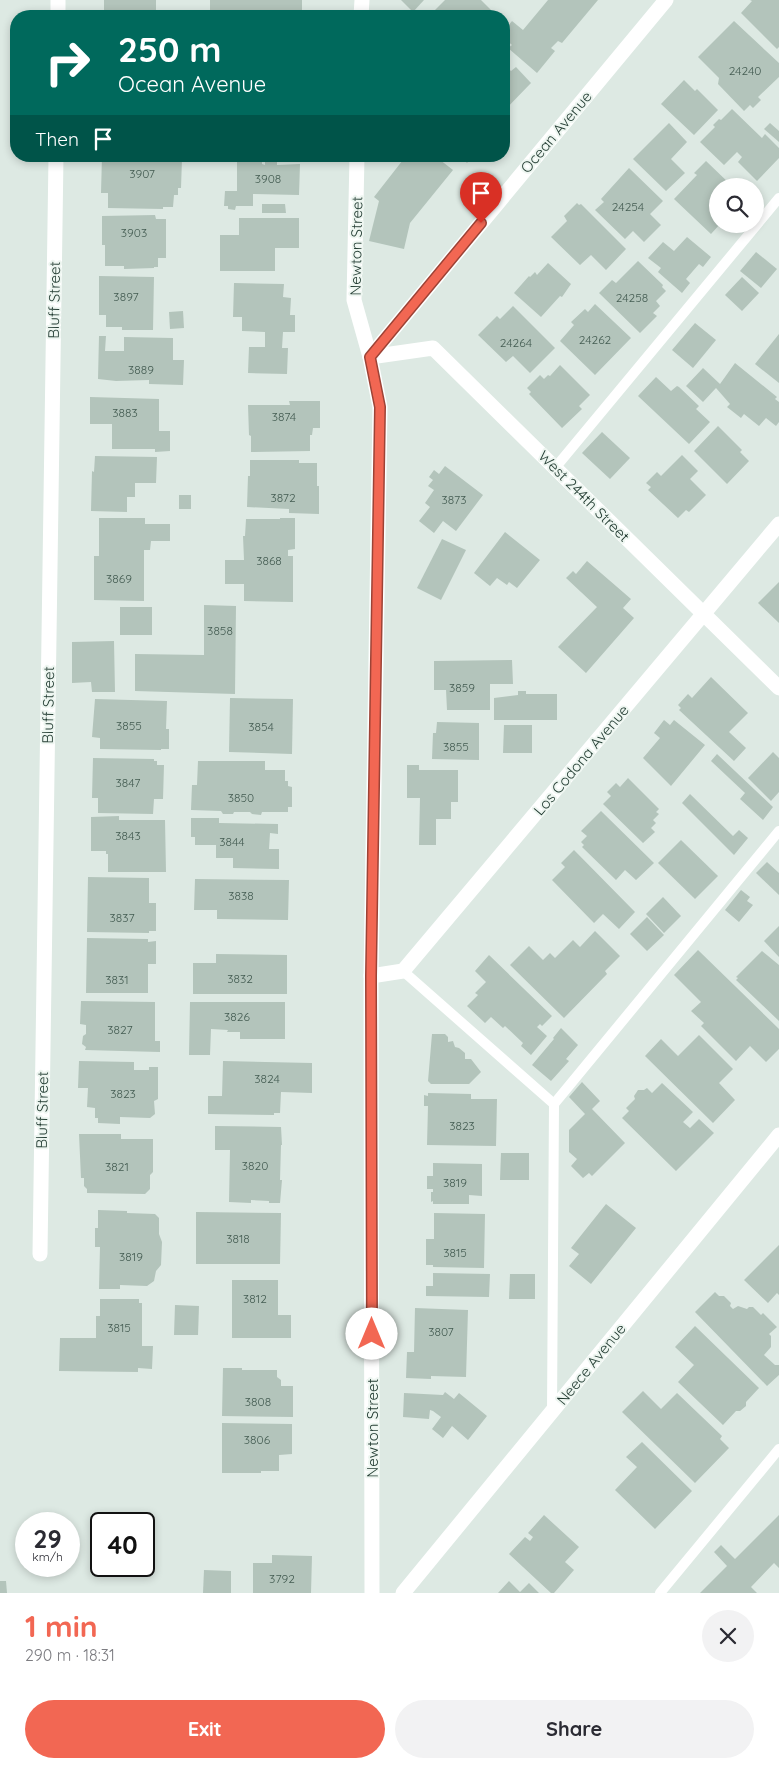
<!DOCTYPE html>
<html lang="en">
<head>
<meta charset="utf-8">
<style>
  :root { --surface:#fff; --page:#f2f2f3; --text:#2b2b33; --muted:#7c7c81; --accent:#f26753 }
  body { margin:0; font-family:Quicksand,sans-serif; background:var(--page); color:var(--text); height:100vh; display:flex; flex-direction:column; font-size:19px; white-space:nowrap }
  * { box-sizing:border-box; margin:0 }
  p { font-size:16px; color:var(--muted) }
  .icon { flex:none; width:28px; height:28px; fill:none; stroke:currentColor; stroke-width:2; stroke-linecap:round; stroke-linejoin:round }
  .map { position:relative; height:1593px; overflow:hidden }
  .side { display:flex; flex-direction:column; background:var(--surface); flex:1 }
  .side>* { flex:none }
  .hud { position:absolute; left:10px; top:10px; width:500px; height:152px; border-radius:20px; box-shadow:0 2px 8px #0003; background:#00695c; color:#fff; overflow:hidden }
  .buttons { position:absolute; left:709px; top:178px; display:grid; gap:10px }
  .buttons a { display:grid; place-items:center; width:55px; height:55px; border-radius:50%; background:var(--surface); box-shadow:0 2px 8px #0003; font-size:25px }
  .speed { position:absolute; left:15px; top:1512px; display:flex; gap:10px; font-size:25px; font-weight:700; text-align:center }
  .speed>* { display:grid; place-content:center; width:65px; height:65px; border-radius:50%; background:var(--surface); box-shadow:0 2px 8px #0003; line-height:1 }
  .speed small { font-size:12px; font-weight:400 }
  .speed .limit { border:2px solid #111; border-radius:8px; background:#fff; color:#111 }
  .pin { position:absolute; display:grid; place-items:center; width:42px; height:42px; color:#fff; margin:-51px -21px; border-radius:50% 50% 50% 0; rotate:-45deg; box-shadow:0 0 5px #0007 }
  .pin .icon { rotate:45deg }
  .me { position:absolute; width:55px; margin:-28px; rotate:0deg; stroke-linejoin:round; filter:drop-shadow(0 0 4px #0008) }
  .turn { display:flex; align-items:center; gap:18px; height:105px; padding:0 25px; font-size:22px }
  .turn .icon { width:65px; height:65px; stroke-width:2.5 }
  .turn b { display:block; font-size:35px; line-height:42px }
  .then { display:flex; align-items:center; height:48px; padding:0 25px; background:#0003; gap:10px; font-size:19px }
  .round { display:grid; place-items:center; flex:none; width:52px; height:52px; border-radius:26px; background:var(--page) }
  .summary { display:flex; align-items:center; justify-content:space-between; height:85px; padding:0 25px }
  h1 { font-size:30px; font-weight:700; line-height:38px; color:var(--accent) }
  .cta { display:flex; gap:10px; margin-top:auto; padding:10px 25px }
  .cta a { flex:1; height:58px; border-radius:30px; background:var(--accent); color:#fff; font-size:20px; font-weight:700; line-height:58px; text-align:center }
  .cta a+a { background:var(--page); color:var(--text) }
  .map>svg:first-child { display:block }
  .building { fill:#b3c4bb }
  .lines { fill:none; stroke-linecap:round; stroke-linejoin:round }
  .service { stroke:#fff; stroke-width:10 }
  .minor { stroke:#fff; stroke-width:15 }
  .tertiary { stroke:#fff; stroke-width:15 }
  .route-casing { stroke:#9d4336; stroke-width:12 }
  .route { stroke:#f26753; stroke-width:9 }
  .labels { text-anchor:middle; dominant-baseline:central; stroke-width:4; stroke-linejoin:round; paint-order:stroke }
  .number-label { font-size:12px; fill:#445c52 }
  .street-label { font-size:15px; fill:#1f392f; stroke:#eef6f1 }
</style>
</head>
<body>
<div class="map">
<svg width="779" height="1593" viewBox="0 0 779 1593">
  <rect width="100%" height="100%" fill="#dde9e3"/>
  <g class="building">
    <rect x="104" y="0" width="52" height="16"/>
    <rect x="210" y="0" width="92" height="16"/>
    <polygon points="401,0 424,0 413,12"/>
    <polygon points="445,0 481,0 494,13 491,16 429,16"/>
    <polygon points="548,0 598,0 562,43 558,41 551,48 555,51 537,73 508,48 512,45 504,38 504,31 512,21 523,30"/>
    <polygon points="750,0 779,0 779,47 777,49 741,13 752,1"/>
    <polygon points="734,21 779,63 779,77 758,97 761,100 753,108 750,105 744,111 718,84 719,78 698,57"/>
    <polygon points="504,64 511,71 516,67 531,83 504,111"/>
    <polygon points="684,80 695,91 697,89 718,110 694,135 661,104"/>
    <polygon points="732,109 762,138 765,134 779,148 779,158 757,181 738,162 742,157 737,152 724,165 700,142 715,127 713,125 719,119 721,120"/>
    <polygon points="669,123 687,142 671,159 685,173 666,191 633,159"/>
    <polygon points="770,123 779,131 779,142 764,129"/>
    <polygon points="102,156 163,156 163,158 182,159 181,188 178,188 178,195 174,195 173,207 163,207 163,209 108,208 108,193 101,193"/>
    <polygon points="406,156 435,156 453,170 410,223 404,249 369,241 379,201 374,197"/>
    <polygon points="460,156 473,156 467,163"/>
    <polygon points="237,160 262,160 262,164 265,165 265,161 277,161 277,165 300,164 299,195 253,194 253,206 236,206 235,210 228,209 228,206 224,206 225,191 237,191"/>
    <polygon points="706,161 732,186 718,186 718,224 720,224 711,234 674,199 697,175 694,173"/>
    <polygon points="629,168 663,201 650,214 661,225 644,242 633,231 625,239 595,210 604,202 601,199"/>
    <polygon points="577,203 579,205 581,204 626,249 606,270 591,255 580,265 551,237 567,221 564,216"/>
    <polygon points="262,204 285,204 286,213 262,213"/>
    <polygon points="155,215 156,219 166,219 166,258 158,258 158,267 154,267 154,268 124,269 124,266 105,266 105,245 102,245 102,216"/>
    <polygon points="239,218 299,218 299,248 275,248 275,271 220,271 220,235 239,235"/>
    <polygon points="687,237 711,257 703,267 699,264 686,279 690,283 682,293 658,272 661,268 648,258 663,242 674,251"/>
    <polygon points="756,252 777,269 761,288 740,271"/>
    <polygon points="638,261 663,285 662,287 666,291 656,301 660,306 653,313 657,316 640,333 599,293 612,280 616,283"/>
    <polygon points="548,263 571,284 562,297 560,296 541,317 514,293 529,276 530,277 535,272 537,275"/>
    <polygon points="99,276 154,277 153,330 122,330 122,327 106,327 106,315 99,315"/>
    <polygon points="742,277 759,293 742,311 725,295"/>
    <polygon points="234,283 284,284 283,297 291,298 290,315 295,315 295,332 283,332 282,348 288,348 287,374 248,373 249,347 265,347 265,332 242,331 242,317 233,317"/>
    <polygon points="595,304 631,338 595,375 560,341 574,325 571,322 585,309 588,312"/>
    <polygon points="513,306 555,348 530,373 513,356 506,362 478,335 497,316 500,319"/>
    <polygon points="183,311 184,328 170,329 169,312"/>
    <polygon points="695,323 716,340 693,368 672,350"/>
    <polygon points="779,334 779,383 755,364"/>
    <polygon points="99,336 106,336 105,351 124,351 124,337 173,338 173,360 184,360 183,385 149,384 149,380 116,381 98,379"/>
    <polygon points="735,363 777,397 775,399 779,402 779,422 776,426 766,418 759,426 744,414 741,418 727,407 730,404 716,388 703,402 686,386 703,368 720,384"/>
    <polygon points="560,365 590,395 579,406 582,409 562,428 529,394 531,392 527,388 540,375 544,379 548,375 550,376"/>
    <polygon points="656,377 671,391 677,386 679,387 699,406 696,409 710,422 689,444 638,396"/>
    <polygon points="90,397 159,399 159,431 170,431 170,451 155,452 155,449 112,449 112,424 90,424"/>
    <polygon points="289,401 320,401 320,428 313,428 312,435 310,435 310,451 251,452 251,436 249,435 248,405 290,405"/>
    <polygon points="718,426 742,450 740,452 749,461 727,484 694,451"/>
    <polygon points="602,432 630,458 610,479 582,453"/>
    <polygon points="682,455 698,471 690,479 706,495 689,512 686,510 678,518 648,490 651,487 646,483 657,472 661,476"/>
    <polygon points="95,456 157,457 156,483 135,483 135,497 127,497 127,512 91,511 92,471 94,472"/>
    <polygon points="250,460 299,460 299,463 317,463 317,486 319,486 319,514 289,513 289,509 247,507 248,476 250,476"/>
    <polygon points="445,466 483,495 456,531 443,521 434,533 419,521 430,507 425,503 434,490 428,486 433,480 429,477 434,470 439,474"/>
    <rect x="179" y="495" width="12" height="14"/>
    <polygon points="99,518 145,518 145,524 170,524 170,541 151,541 150,550 144,550 144,601 94,600 94,556 99,556"/>
    <polygon points="280,518 295,518 295,549 288,550 288,556 293,556 293,602 244,601 244,584 225,584 225,560 244,560 243,536 245,536 246,519 280,519"/>
    <polygon points="505,532 540,560 517,588 509,582 507,585 497,578 490,586 474,573"/>
    <polygon points="442,539 466,550 441,600 417,588"/>
    <polygon points="587,561 631,599 623,608 634,618 586,673 558,647 597,607 566,578 573,571 576,574"/>
    <polygon points="779,582 779,623 758,603"/>
    <polygon points="204,605 236,606 235,694 135,691 135,654 204,655"/>
    <rect x="120" y="607" width="32" height="28"/>
    <polygon points="114,641 115,692 92,692 91,682 72,683 72,642"/>
    <polygon points="512,660 513,684 490,684 490,710 447,710 446,690 434,690 434,661"/>
    <polygon points="711,677 748,713 729,732 746,748 734,761 679,710 681,708 678,705 688,694 692,698"/>
    <polygon points="518,691 526,691 526,694 557,694 557,720 494,720 494,698 518,695"/>
    <polygon points="230,698 293,699 292,754 229,752"/>
    <polygon points="95,699 167,701 166,729 169,729 169,749 161,749 161,750 100,749 100,738 92,737"/>
    <polygon points="664,720 670,725 674,720 705,745 671,786 643,758 660,738 654,733"/>
    <polygon points="437,722 479,723 479,760 432,759 433,733 436,733"/>
    <polygon points="504,725 532,725 532,753 503,753"/>
    <polygon points="773,752 779,758 779,792 771,801 748,778"/>
    <polygon points="717,754 773,807 763,820 740,799 745,793 711,761"/>
    <polygon points="93,758 154,759 154,761 157,761 157,765 164,765 163,799 154,799 153,814 98,813 98,798 92,798"/>
    <polygon points="198,761 265,761 265,770 285,770 285,781 288,781 288,786 292,787 292,807 288,807 288,812 262,812 261,815 252,814 250,812 234,812 233,814 223,814 221,811 191,810 192,785 197,785"/>
    <polygon points="407,765 419,765 419,770 458,770 458,802 451,802 451,819 436,819 436,845 419,845 420,798 407,798"/>
    <polygon points="628,778 659,809 656,812 659,814 653,820 656,823 651,828 655,832 643,843 603,804 611,796 607,792 616,783 620,787"/>
    <polygon points="690,794 733,836 739,830 748,838 734,855 682,803"/>
    <polygon points="601,811 654,863 636,880 625,870 616,880 582,847 584,845 581,842 587,836 581,831"/>
    <polygon points="119,816 119,820 165,820 166,872 108,872 108,854 106,854 106,851 91,851 91,817"/>
    <polygon points="191,818 219,818 219,823 278,824 278,834 270,833 269,849 279,849 279,869 233,868 233,858 216,858 216,845 195,845 195,837 191,837"/>
    <polygon points="681,840 718,876 695,899 658,863"/>
    <polygon points="574,850 635,912 619,929 603,914 594,923 552,880 565,867 561,863"/>
    <polygon points="767,862 779,873 779,895 756,873"/>
    <polygon points="88,877 149,878 149,903 156,903 156,931 149,931 149,933 87,932"/>
    <polygon points="195,879 289,880 288,920 217,919 217,910 194,910"/>
    <polygon points="741,890 750,897 747,901 753,905 739,922 725,910"/>
    <polygon points="663,897 681,916 664,933 646,914"/>
    <polygon points="647,917 664,935 647,951 630,934"/>
    <polygon points="779,926 779,957 764,941"/>
    <polygon points="595,931 620,956 605,971 607,974 564,1018 510,965 529,946 543,960 550,953 555,958 573,940 580,947"/>
    <polygon points="87,938 148,939 148,942 156,941 156,964 148,964 148,993 86,993"/>
    <polygon points="698,950 779,1029 779,1049 766,1062 750,1046 736,1061 701,1026 704,1023 691,1011 701,1002 674,975"/>
    <polygon points="762,951 779,965 779,1021 736,980 738,978 736,977"/>
    <polygon points="216,954 287,955 287,994 193,994 193,963 216,963"/>
    <polygon points="489,955 552,1016 542,1026 540,1024 537,1027 547,1036 531,1055 521,1046 523,1043 505,1026 503,1028 491,1017 485,1023 467,1006 478,995 475,993 486,982 475,971"/>
    <polygon points="81,1001 155,1002 155,1041 160,1041 160,1052 85,1050 86,1047 82,1044 83,1036 86,1034 86,1025 80,1024"/>
    <polygon points="190,1002 285,1002 285,1039 240,1039 240,1032 227,1032 228,1030 211,1029 210,1055 189,1055"/>
    <polygon points="561,1028 578,1045 566,1059 569,1061 551,1081 532,1065 554,1039 553,1038"/>
    <polygon points="432,1034 445,1034 448,1037 448,1042 453,1041 455,1047 459,1048 465,1053 465,1059 471,1059 481,1072 469,1084 431,1084 428,1081"/>
    <polygon points="699,1035 733,1069 719,1083 735,1100 713,1123 645,1056 661,1039 678,1056"/>
    <polygon points="79,1061 134,1062 134,1070 149,1070 149,1067 158,1067 158,1099 154,1101 155,1114 150,1118 120,1117 120,1124 98,1123 98,1118 95,1118 95,1108 87,1107 88,1088 78,1088"/>
    <polygon points="223,1061 312,1063 312,1093 281,1092 280,1113 274,1113 274,1115 208,1114 208,1096 222,1096"/>
    <polygon points="582,1082 600,1101 592,1109 625,1143 592,1176 589,1173 583,1178 571,1166 577,1159 569,1152 569,1130 585,1114 569,1097"/>
    <polygon points="662,1083 693,1112 683,1122 690,1128 699,1119 714,1133 676,1171 622,1118 629,1111 626,1108 635,1099 634,1096 638,1090 644,1090 647,1088 652,1093"/>
    <polygon points="428,1093 471,1094 471,1099 497,1099 496,1146 427,1145 428,1106 424,1106 424,1095 428,1096"/>
    <polygon points="215,1126 281,1127 282,1145 281,1145 280,1180 282,1180 280,1203 269,1203 269,1201 251,1200 251,1203 229,1202 230,1150 215,1150"/>
    <polygon points="79,1134 121,1134 121,1139 153,1139 153,1172 150,1175 150,1189 145,1194 87,1193 87,1189 84,1186 84,1178 81,1178"/>
    <polygon points="501,1153 529,1153 529,1180 500,1180"/>
    <polygon points="433,1163 482,1164 482,1196 469,1195 469,1204 433,1204 433,1201 431,1202 431,1192 433,1192 433,1189 427,1189 427,1176 433,1176"/>
    <polygon points="606,1204 636,1228 591,1284 569,1266 579,1254 571,1248"/>
    <polygon points="98,1210 127,1211 127,1213 155,1214 159,1218 159,1234 162,1242 161,1265 156,1271 154,1281 147,1286 120,1285 120,1289 99,1289 100,1247 95,1247 95,1228 98,1228"/>
    <polygon points="196,1212 281,1213 280,1264 196,1264"/>
    <polygon points="434,1213 485,1214 484,1268 433,1267 433,1265 426,1265 426,1239 434,1239"/>
    <polygon points="779,1245 779,1295 777,1293 768,1303 744,1280"/>
    <polygon points="433,1273 490,1274 489,1297 426,1296 426,1286 433,1286"/>
    <polygon points="510,1274 535,1274 535,1299 509,1299"/>
    <polygon points="232,1280 278,1280 278,1315 291,1315 291,1338 232,1338"/>
    <polygon points="715,1292 719,1296 724,1296 731,1303 730,1306 733,1309 738,1306 747,1309 749,1307 753,1307 761,1315 763,1313 777,1327 769,1334 771,1336 771,1347 764,1355 775,1365 779,1365 779,1375 767,1386 695,1312"/>
    <polygon points="100,1299 139,1299 139,1303 142,1303 142,1346 153,1346 152,1369 138,1368 138,1372 59,1371 60,1338 96,1338 96,1316 100,1316"/>
    <polygon points="175,1305 199,1306 198,1335 174,1335"/>
    <polygon points="415,1308 468,1310 466,1377 431,1376 431,1379 406,1378 407,1352 414,1352"/>
    <polygon points="695,1326 759,1388 746,1402 746,1406 740,1411 736,1411 723,1425 678,1382 694,1365 675,1347"/>
    <polygon points="223,1368 242,1368 242,1370 277,1370 277,1377 281,1380 281,1386 293,1386 293,1417 222,1416"/>
    <polygon points="643,1391 661,1409 677,1393 722,1436 720,1439 729,1448 695,1483 622,1412"/>
    <polygon points="445,1392 454,1399 459,1393 487,1416 468,1440 452,1426 443,1438 432,1429 441,1417 433,1411 430,1410 429,1419 403,1417 404,1393 443,1395"/>
    <polygon points="222,1423 292,1424 292,1454 279,1455 279,1471 261,1471 261,1473 222,1473"/>
    <polygon points="642,1442 692,1491 655,1529 615,1490 637,1467 626,1457"/>
    <polygon points="544,1515 579,1547 565,1562 574,1570 554,1593 551,1593 509,1554 525,1537 530,1541 533,1537 528,1533"/>
    <polygon points="779,1515 779,1568 774,1563 751,1587 757,1593 700,1593 727,1566 714,1552 721,1545 735,1559"/>
    <polygon points="272,1555 312,1556 311,1593 253,1593 253,1563 272,1563"/>
    <polygon points="204,1570 231,1571 231,1593 203,1593"/>
    <polygon points="0,1581 6,1581 7,1593 0,1593"/>
    <polygon points="509,1581 520,1592 529,1583 539,1593 498,1593"/>
  </g>
  <g class="lines">
    <g class="service">
      <polyline points="555,468 779,198"/>
      <polyline points="403,971 554,1104 552,1411"/>
      <polyline points="554,1104 779,831"/>
      <polyline points="660,1593 779,1449"/>
    </g>
    <g class="minor">
      <polyline points="58,16 58,0"/>
      <polyline points="370,357 433,348 779,688"/>
      <polyline points="370,357 666,0"/>
      <polyline points="371,976 403,971 779,524"/>
      <polyline points="40,1254 56,156"/>
      <polyline points="403,1593 779,1135"/>
    </g>
    <g class="tertiary">
      <polyline points="361,16 362,0"/>
      <polyline points="357,156 354,300 370,357 380,407 371,976 372,1593"/>
    </g>
  </g>
  <g class="lines">
    <g class="route-casing">
      <polyline id="route" points="372,1334 371,976 380,407 370,357 481,223"/>
    </g>
    <use href="#route" class="route"/>
  </g>
  <g class="labels">
    <g class="number-label">
      <text x="745" y="70">24240</text>
      <text x="142" y="173">3907</text>
      <text x="268" y="178">3908</text>
      <text x="628" y="206">24254</text>
      <text x="134" y="232">3903</text>
      <text x="126" y="296">3897</text>
      <text x="632" y="297">24258</text>
      <text x="595" y="339">24262</text>
      <text x="516" y="342">24264</text>
      <text x="141" y="369">3889</text>
      <text x="125" y="412">3883</text>
      <text x="284" y="416">3874</text>
      <text x="283" y="497">3872</text>
      <text x="454" y="499">3873</text>
      <text x="269" y="560">3868</text>
      <text x="119" y="578">3869</text>
      <text x="220" y="630">3858</text>
      <text x="462" y="687">3859</text>
      <text x="129" y="725">3855</text>
      <text x="261" y="726">3854</text>
      <text x="456" y="746">3855</text>
      <text x="128" y="782">3847</text>
      <text x="241" y="797">3850</text>
      <text x="128" y="835">3843</text>
      <text x="232" y="841">3844</text>
      <text x="241" y="895">3838</text>
      <text x="122" y="917">3837</text>
      <text x="240" y="978">3832</text>
      <text x="117" y="979">3831</text>
      <text x="237" y="1016">3826</text>
      <text x="120" y="1029">3827</text>
      <text x="267" y="1078">3824</text>
      <text x="123" y="1093">3823</text>
      <text x="462" y="1125">3823</text>
      <text x="255" y="1165">3820</text>
      <text x="117" y="1166">3821</text>
      <text x="455" y="1182">3819</text>
      <text x="238" y="1238">3818</text>
      <text x="455" y="1252">3815</text>
      <text x="131" y="1256">3819</text>
      <text x="255" y="1298">3812</text>
      <text x="119" y="1327">3815</text>
      <text x="441" y="1331">3807</text>
      <text x="258" y="1401">3808</text>
      <text x="257" y="1439">3806</text>
      <text x="282" y="1578">3792</text>
    </g>
    <g class="street-label">
      <text transform="translate(556 132) rotate(-50)">Ocean Avenue</text>
      <text transform="translate(356 246) rotate(-89)">Newton Street</text>
      <text transform="translate(54 300) rotate(-89)">Bluff Street</text>
      <text transform="translate(584 496) rotate(45)">West 244th Street</text>
      <text transform="translate(48 705) rotate(-89)">Bluff Street</text>
      <text transform="translate(581 760) rotate(-50)">Los Codona Avenue</text>
      <text transform="translate(42 1110) rotate(-89)">Bluff Street</text>
      <text transform="translate(591 1364) rotate(-51)">Neece Avenue</text>
      <text transform="translate(372 1428) rotate(-90)">Newton Street</text>
    </g>
  </g>
</svg>
<div class="buttons">
<a><svg class="icon" aria-label="search" viewBox="0 0 24 24"><circle cx="10" cy="10" r="6"/><path d="M15 15l6 6"/></svg></a>
</div>
<div class="speed"><div>29<small>km/h</small></div><div class="limit">40</div></div>
<div class="pin" style="left:481px;top:223px;background:#d93025"><svg class="icon" aria-label="arrive" viewBox="0 0 24 24"><path d="M6 21V4h12l-3 4 3 4H6"/></svg></div>
<svg class="me" style="left:372px;top:1334px" viewBox="-20 -20 40 40"><circle r="19" fill="#fff"/><path d="M0-13L10 11 0 6-10 11z" fill="#f26753"/></svg>
<div class="hud">
<div class="turn"><svg class="icon" aria-label="right" viewBox="0 0 24 24"><path d="M7 20v-9h11M14 6l5 5-5 5"/></svg><div><b>250 m</b>Ocean Avenue</div></div>
<div class="then">Then<svg class="icon" aria-label="arrive" viewBox="0 0 24 24"><path d="M6 21V4h12l-3 4 3 4H6"/></svg></div>
</div>
</div>
<section class="side">
<div class="summary"><div><h1>1 min</h1><p>290 m · 18:31</p></div><a class="round"><svg class="icon" aria-label="close" viewBox="0 0 24 24"><path d="M6 6l12 12M18 6L6 18"/></svg></a></div>
<div class="cta"><a>Exit</a><a>Share</a></div>
</section>
</body>
</html>
